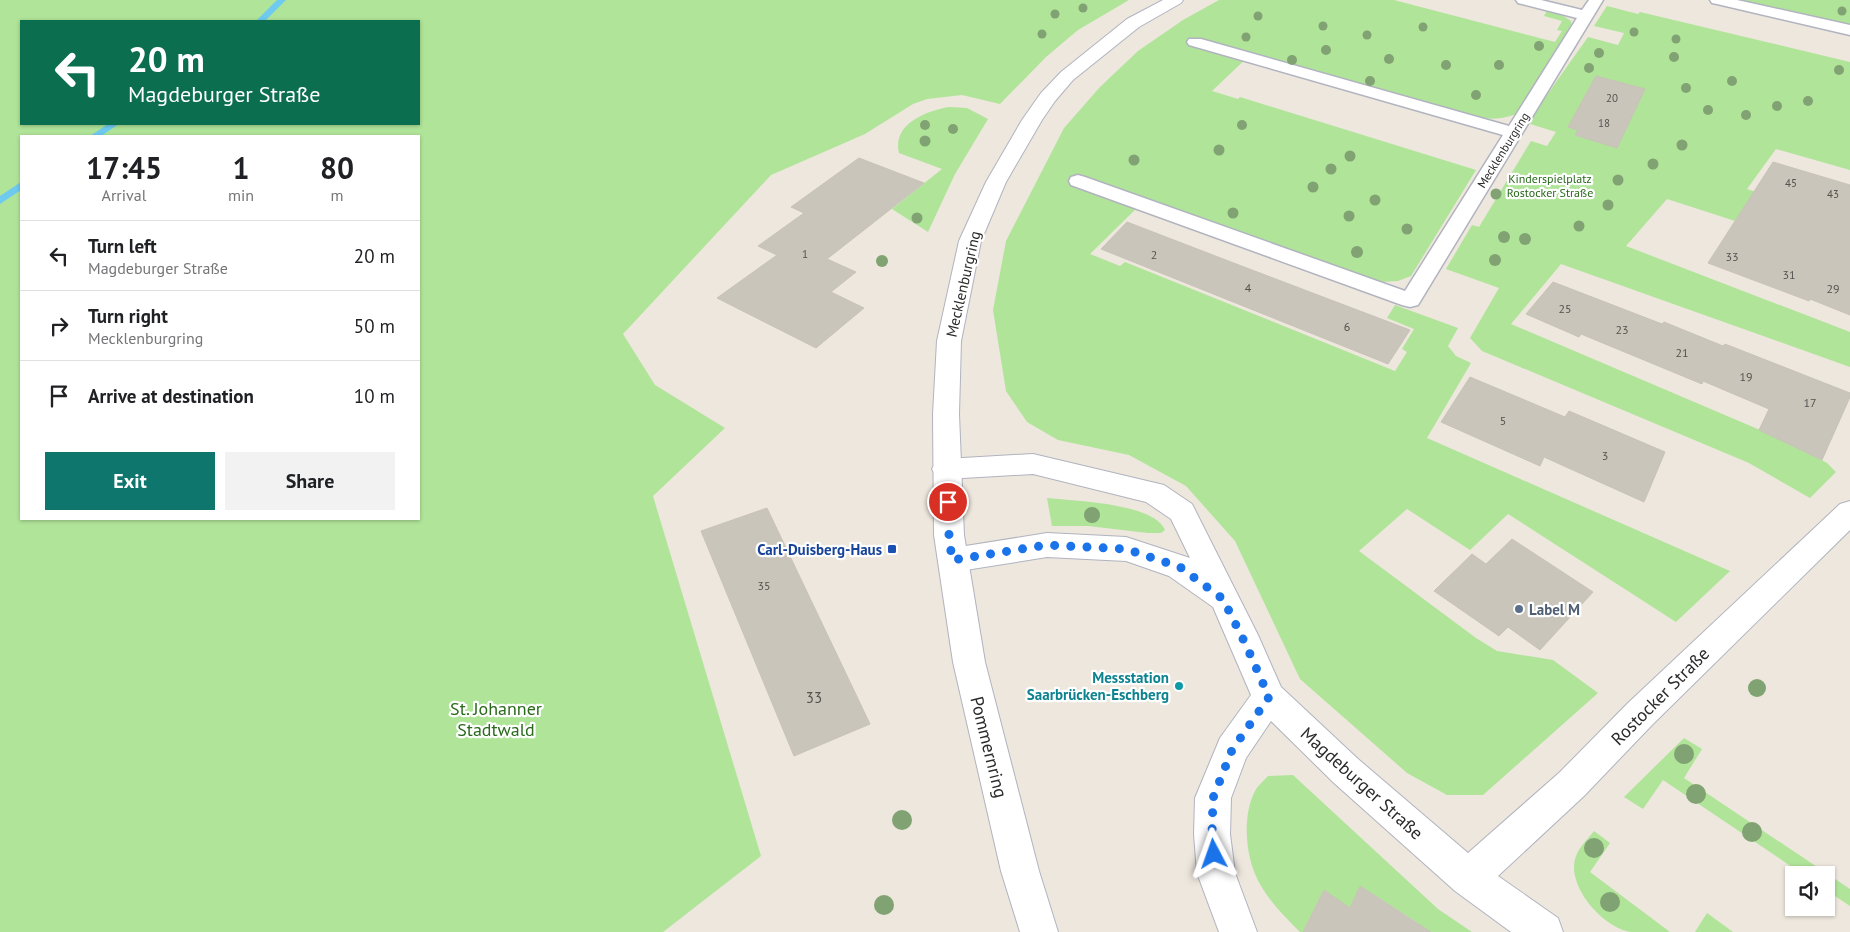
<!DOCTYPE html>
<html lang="en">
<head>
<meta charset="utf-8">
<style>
  :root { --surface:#fff; --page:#f2f2f2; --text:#202124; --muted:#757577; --line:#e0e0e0; --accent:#0f766e }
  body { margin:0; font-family:"PT Sans",sans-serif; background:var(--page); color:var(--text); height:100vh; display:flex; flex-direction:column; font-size:19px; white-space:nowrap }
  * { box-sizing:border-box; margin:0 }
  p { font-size:16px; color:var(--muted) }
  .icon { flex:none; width:28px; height:28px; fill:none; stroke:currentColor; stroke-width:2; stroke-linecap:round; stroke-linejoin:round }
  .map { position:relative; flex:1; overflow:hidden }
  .side { position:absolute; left:20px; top:135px; width:400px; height:385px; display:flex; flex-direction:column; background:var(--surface); border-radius:0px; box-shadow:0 1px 4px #0004 }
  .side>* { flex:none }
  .hud { position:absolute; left:20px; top:20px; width:400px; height:105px; border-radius:0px; box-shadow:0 1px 4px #0004; background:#0b6e4f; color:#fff; overflow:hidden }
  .buttons { position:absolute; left:1785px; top:866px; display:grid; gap:10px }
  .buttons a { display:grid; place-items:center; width:50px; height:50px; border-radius:0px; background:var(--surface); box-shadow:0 1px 4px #0004; font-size:25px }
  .pin { position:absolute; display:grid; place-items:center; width:42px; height:42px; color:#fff; margin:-21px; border:2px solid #fff; border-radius:50%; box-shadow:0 1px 5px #0007 }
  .me { position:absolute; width:55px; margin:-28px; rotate:356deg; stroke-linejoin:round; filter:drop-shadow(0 0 4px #0008) }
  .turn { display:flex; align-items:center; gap:18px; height:105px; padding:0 25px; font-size:22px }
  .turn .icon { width:65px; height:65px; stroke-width:2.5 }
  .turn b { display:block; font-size:35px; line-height:42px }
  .eta { display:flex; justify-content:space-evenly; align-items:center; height:85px; text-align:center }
  .eta b { font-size:30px; font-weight:800; line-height:35px }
  .primary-button { display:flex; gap:10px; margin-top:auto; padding:10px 25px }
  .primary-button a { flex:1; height:58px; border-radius:0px; background:var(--accent); color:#fff; font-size:20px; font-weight:800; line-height:58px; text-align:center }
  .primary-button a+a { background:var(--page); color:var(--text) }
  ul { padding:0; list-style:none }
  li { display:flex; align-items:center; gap:15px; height:70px; padding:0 25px; border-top:1px solid var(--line) }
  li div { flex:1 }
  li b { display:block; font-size:19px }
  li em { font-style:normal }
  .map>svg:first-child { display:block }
  .green { fill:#b0e499; fill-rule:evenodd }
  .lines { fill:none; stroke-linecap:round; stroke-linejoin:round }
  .stream { fill:#6fcaf0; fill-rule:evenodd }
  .building { fill:#c9c5bb; stroke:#c8c3b7 }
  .lane-casing { stroke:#b1b3bf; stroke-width:3 }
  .street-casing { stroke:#b1b3bf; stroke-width:2 }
  .secondary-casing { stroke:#b1b3bf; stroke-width:2 }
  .lane { fill:#fff; fill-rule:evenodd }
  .street { fill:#fff; fill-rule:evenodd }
  .secondary { fill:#fff; fill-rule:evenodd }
  .tree { fill:#81a272 }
  .route { stroke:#1a73e8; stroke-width:9; stroke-dasharray:0 16.2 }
  .transit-dot { fill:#1a4fb4; stroke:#fff; stroke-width:2 }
  .service-dot { fill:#5c6f8a; stroke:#fff; stroke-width:2 }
  .culture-dot { fill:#0f9aa8; stroke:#fff; stroke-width:2 }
  .labels { text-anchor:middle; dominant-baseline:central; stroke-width:4.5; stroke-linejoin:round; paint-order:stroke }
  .far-number-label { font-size:11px; fill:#52524f }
  .far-street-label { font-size:12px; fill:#2b2b2b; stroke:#fff }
  .far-park-label { font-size:12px; fill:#28691a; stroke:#fff }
  .number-label { font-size:12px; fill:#52524f }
  .street-label { font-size:15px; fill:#2b2b2b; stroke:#fff }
  .transit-label { font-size:15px; font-weight:bold; fill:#164399; stroke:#fff; text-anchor:end }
  .service-label { font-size:15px; font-weight:bold; fill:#4e5e75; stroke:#fff; text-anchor:start }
  .culture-label { font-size:15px; font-weight:bold; fill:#0d838f; stroke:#fff; text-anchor:end }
  .near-number-label { font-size:15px; fill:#52524f }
  .near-street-label { font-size:18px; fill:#2b2b2b; stroke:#fff }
  .near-park-label { font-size:18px; fill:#28691a; stroke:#fff }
</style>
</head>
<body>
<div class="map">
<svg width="1850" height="932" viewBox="0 0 1850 932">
  <rect width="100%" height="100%" fill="#ede7dd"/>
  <g class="green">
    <path d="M0 0H1129L1078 30 1046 57 1000 104 962 95 927 99 913 104 865 134 771 175 623 334 655 385 725 428 653 496 761 856 663 932H0ZM21 21H419V124H21ZM21 136H419V519H21Z"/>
    <path d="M1219 0H1394L1555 42 1562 31 1557 30 1562 21 1544 16 1548 9 1562 15 1571 21 1572 27 1521 112C1503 120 1490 120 1471 116L1252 53 1212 91 1238 99 1240 97 1476 170 1411 276 1398 281 1381 282 1146 199 1090 254 1120 266 1125 262 1395 371 1407 352 1402 349 1414 329 1387 318 1395 305 1458 328 1448 346 1456 356 1471 363 1427 438 1730 571 1676 622 1508 514 1470 550 1407 509 1359 551 1476 638 1497 651 1553 660 1598 693 1483 795H1447L1407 773 1300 679 1235 541 1186 486 1129 455 1058 440 1027 422 1006 391 993 310 1006 241 1064 128 1100 87 1138 51 1183 20Z"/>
    <polygon points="1726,0 1850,0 1850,28"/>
    <polygon points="1607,6 1638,14 1640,12 1850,62 1850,170 1776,149 1747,189 1850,224 1850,258 1667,199 1626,246 1850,332 1850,367 1561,264 1511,324 1795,445 1827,463 1836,472 1810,498 1749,463 1482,351 1470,338 1499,288 1446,269 1472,225 1479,227 1531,141 1547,146 1556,132 1527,123 1588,37 1618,45 1624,33 1594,26"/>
    <path d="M949 107 967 108 988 119 955 174 928 232 892 209 942 169 899 153C892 124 926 111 949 107Z"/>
    <path d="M1047 498C1074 501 1154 503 1165 530L1161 533H1148L1088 526H1052Z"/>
    <polygon points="1684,738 1702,749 1684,778 1850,889 1850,906 1826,890 1826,875 1804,875 1663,780 1643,809 1624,797"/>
    <path d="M1293 775 1438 909 1472 932H1414L1418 923 1360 886 1350 908 1324 890 1303 932H1300C1283 915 1264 896 1255 874 1245 850 1243 814 1255 791 1258 785 1264 781 1268 776Z"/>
    <path d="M1594 831 1610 843 1590 872 1670 932C1658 932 1644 932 1631 932 1603 928 1565 885 1576 856 1579 847 1589 838 1594 831Z"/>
    <polygon points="1707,913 1733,932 1695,932"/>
  </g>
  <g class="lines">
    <g class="stream">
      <polygon points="277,0 286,0 265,21 256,21"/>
      <polygon points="108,124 119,124 101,136 90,136"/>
      <polygon points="21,182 21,190 0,204 0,196"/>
    </g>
  </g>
  <g class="building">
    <polygon points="1596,76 1645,89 1617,148 1575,135 1578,130 1568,127"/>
    <polygon points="859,158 924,183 827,259 856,272 831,292 864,308 816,348 717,298 777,255 758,246 804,213 791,207"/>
    <polygon points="1773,162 1850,185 1850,315 1810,299 1809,301 1708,263"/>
    <polygon points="1127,222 1252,270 1410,330 1388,364 1101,249"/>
    <polygon points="1553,282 1662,324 1664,322 1723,346 1725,344 1850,393 1850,397 1822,460 1759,430 1769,409 1703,381 1702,384 1581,334 1579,337 1526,314"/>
    <polygon points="1470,377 1565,417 1569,411 1665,452 1644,502 1544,457 1540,466 1441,422"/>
    <polygon points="767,508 870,724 794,756 701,531"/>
    <polygon points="1512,539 1593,592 1540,650 1508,627 1499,636 1434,591 1472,554 1486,564"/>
    <polygon points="1360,886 1431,932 1303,932 1324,890 1350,908"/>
  </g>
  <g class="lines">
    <g class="lane-casing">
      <g id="lane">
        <polygon points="1516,0 1541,0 1582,10 1589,0 1603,0 1418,305 1410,307 1402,305 1071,185 1069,181 1071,177 1078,175 1085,177 1405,291 1503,135 1189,45 1187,42 1189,39 1201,39 1509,126 1577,18 1518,3"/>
        <polygon points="1710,0 1737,0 1850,25 1850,35 1717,4 1712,3"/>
      </g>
    </g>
    <g class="street-casing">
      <polygon id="street" points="1033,454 1164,485 1192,504 1258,635 1281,687 1358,759 1468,853 1560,772 1628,703 1840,504 1850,501 1850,530 1652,725 1584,796 1498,876 1558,918 1563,932 1511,932 1455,891 1334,783 1271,721 1246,758 1231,798 1230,834 1235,873 1257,932 1219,932 1197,873 1194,834 1195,798 1220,738 1251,695 1213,607 1169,576 1126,561 1047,557 953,572 942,568 938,560 942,552 953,548 1047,533 1126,537 1190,558 1171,519 1146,502 1033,474 946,479 936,476 932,469 936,462 946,459"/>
    </g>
    <g class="secondary-casing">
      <polygon id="secondary" points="1163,0 1183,0 1181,3 1139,27 1073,80 1055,101 1042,120 1006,182 981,241 961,341 959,414 964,535 985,662 1039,871 1058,932 1020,932 1001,871 953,662 934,535 933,414 937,341 959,241 986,182 1022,120 1041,93 1061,72 1127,19"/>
    </g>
    <use href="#lane" class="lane"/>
    <use href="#street" class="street"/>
    <use href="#secondary" class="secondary"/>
  </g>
  <g class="tree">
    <circle cx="1083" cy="8" r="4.5"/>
    <circle cx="1842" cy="11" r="4.5"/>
    <circle cx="1055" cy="14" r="4.5"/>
    <circle cx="1258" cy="16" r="4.5"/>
    <circle cx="1323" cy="26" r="4.5"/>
    <circle cx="1423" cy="27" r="4.5"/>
    <circle cx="1634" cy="32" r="4.5"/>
    <circle cx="1042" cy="34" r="4.5"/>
    <circle cx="1367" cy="35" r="4.5"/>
    <circle cx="1246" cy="37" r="4.5"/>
    <circle cx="1676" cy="39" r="4.5"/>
    <circle cx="1539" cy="46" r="5"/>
    <circle cx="1326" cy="50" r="5"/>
    <circle cx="1599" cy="53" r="5"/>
    <circle cx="1674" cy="57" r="5"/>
    <circle cx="1389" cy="59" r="5"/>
    <circle cx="1292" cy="60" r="5"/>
    <circle cx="1446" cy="65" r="5"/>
    <circle cx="1499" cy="65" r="5"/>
    <circle cx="1589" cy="68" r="5"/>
    <circle cx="1839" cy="70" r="5"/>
    <circle cx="1370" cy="81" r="5"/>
    <circle cx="1732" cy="81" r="5"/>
    <circle cx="1686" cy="88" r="5"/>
    <circle cx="1476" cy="95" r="5"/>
    <circle cx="1808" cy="101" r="5"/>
    <circle cx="1777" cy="106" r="5"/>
    <circle cx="1708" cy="110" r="5"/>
    <circle cx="1746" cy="115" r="5"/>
    <circle cx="925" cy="125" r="5"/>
    <circle cx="1242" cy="125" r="5"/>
    <circle cx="953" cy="129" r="5"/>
    <circle cx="925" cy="141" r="5.5"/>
    <circle cx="1682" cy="145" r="5.5"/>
    <circle cx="1219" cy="150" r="5.5"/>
    <circle cx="1350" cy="156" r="5.5"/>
    <circle cx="1134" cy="160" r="5.5"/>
    <circle cx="1653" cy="164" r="5.5"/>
    <circle cx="1331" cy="169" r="5.5"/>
    <circle cx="1618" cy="180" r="5.5"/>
    <circle cx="1313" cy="187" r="5.5"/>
    <circle cx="1496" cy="194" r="5.5"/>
    <circle cx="1375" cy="200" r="5.5"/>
    <circle cx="1608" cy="205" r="5.5"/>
    <circle cx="1233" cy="213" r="5.5"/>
    <circle cx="1349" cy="216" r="5.5"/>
    <circle cx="917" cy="218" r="5.5"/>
    <circle cx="1579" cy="226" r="5.5"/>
    <circle cx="1407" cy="229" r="5.5"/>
    <circle cx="1504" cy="237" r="6"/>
    <circle cx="1525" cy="239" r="6"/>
    <circle cx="1357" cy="252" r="6"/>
    <circle cx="1495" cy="260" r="6"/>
    <circle cx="882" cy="261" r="6"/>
    <circle cx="1092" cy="515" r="8"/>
    <circle cx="1757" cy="688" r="9"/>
    <circle cx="1684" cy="754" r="10"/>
    <circle cx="1696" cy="794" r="10"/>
    <circle cx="902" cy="820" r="10"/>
    <circle cx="1752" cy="832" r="10"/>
    <circle cx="1594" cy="848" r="10"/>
    <circle cx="1610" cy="902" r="10"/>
    <circle cx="884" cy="905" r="10"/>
  </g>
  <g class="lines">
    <polyline class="route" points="948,502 949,535 952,560 1047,545 1126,549 1180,567 1223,599 1246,645 1269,697 1232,750 1213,798 1212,834 1214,854"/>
  </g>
  <rect class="transit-dot" x="887" y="544" width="10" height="10" rx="2.5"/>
  <circle class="service-dot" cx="1519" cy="609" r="5"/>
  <circle class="culture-dot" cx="1179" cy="686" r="5"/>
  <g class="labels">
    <g class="far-number-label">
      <text x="1612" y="98">20</text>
      <text x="1604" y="123">18</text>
      <text x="1791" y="183">45</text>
      <text x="1833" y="194">43</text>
    </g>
    <g class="far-street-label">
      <text transform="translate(1503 150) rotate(-58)">Mecklenburgring</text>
    </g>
    <g class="far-park-label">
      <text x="1550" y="178">Kinderspielplatz<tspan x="1550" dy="14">Rostocker Straße</tspan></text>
    </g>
    <g class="number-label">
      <text x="805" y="253">1</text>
      <text x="1154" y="254">2</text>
      <text x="1732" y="256">33</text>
      <text x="1789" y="274">31</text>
      <text x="1248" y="287">4</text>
      <text x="1833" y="288">29</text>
      <text x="1565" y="308">25</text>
      <text x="1347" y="326">6</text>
      <text x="1622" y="329">23</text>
      <text x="1682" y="352">21</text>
      <text x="1746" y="376">19</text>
      <text x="1810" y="402">17</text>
      <text x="1503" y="420">5</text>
      <text x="1605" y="455">3</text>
      <text x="764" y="585">35</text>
    </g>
    <g class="street-label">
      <text transform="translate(963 284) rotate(-77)">Mecklenburgring</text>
    </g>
    <g class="transit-label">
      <text x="882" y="549">Carl-Duisberg-Haus</text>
    </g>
    <g class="service-label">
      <text x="1529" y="609">Label M</text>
    </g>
    <g class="culture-label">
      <text x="1169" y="677">Messstation<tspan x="1169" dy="17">Saarbrücken-Eschberg</tspan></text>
    </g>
    <g class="near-number-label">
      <text x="814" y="697">33</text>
    </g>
    <g class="near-street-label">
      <text transform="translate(1660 696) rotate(-45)">Rostocker Straße</text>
      <text transform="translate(989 747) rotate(76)">Pommernring</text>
      <text transform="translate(1362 783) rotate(42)">Magdeburger Straße</text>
    </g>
    <g class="near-park-label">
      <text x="496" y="708">St. Johanner<tspan x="496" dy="21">Stadtwald</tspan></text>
    </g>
  </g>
</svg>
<div class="buttons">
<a><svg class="icon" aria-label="sound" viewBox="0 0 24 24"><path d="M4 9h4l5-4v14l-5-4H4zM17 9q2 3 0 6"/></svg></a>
</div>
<div class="pin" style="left:948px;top:502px;background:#d93025"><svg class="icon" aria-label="arrive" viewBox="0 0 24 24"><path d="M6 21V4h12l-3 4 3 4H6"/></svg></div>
<svg class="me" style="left:1214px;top:854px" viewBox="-20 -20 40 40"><path d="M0-17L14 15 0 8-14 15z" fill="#1a73e8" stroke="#fff" stroke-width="4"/></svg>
<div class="hud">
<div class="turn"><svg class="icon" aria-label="left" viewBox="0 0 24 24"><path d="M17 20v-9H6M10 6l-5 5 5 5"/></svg><div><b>20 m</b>Magdeburger Straße</div></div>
</div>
<section class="side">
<div class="eta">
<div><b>17:45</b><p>Arrival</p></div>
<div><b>1</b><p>min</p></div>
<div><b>80</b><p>m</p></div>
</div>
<ul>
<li><svg class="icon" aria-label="left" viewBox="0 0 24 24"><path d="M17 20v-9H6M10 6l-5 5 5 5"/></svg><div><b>Turn left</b><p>Magdeburger Straße</p></div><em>20 m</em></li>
<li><svg class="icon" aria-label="right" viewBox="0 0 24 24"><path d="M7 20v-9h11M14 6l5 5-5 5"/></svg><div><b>Turn right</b><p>Mecklenburgring</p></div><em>50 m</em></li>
<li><svg class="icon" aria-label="arrive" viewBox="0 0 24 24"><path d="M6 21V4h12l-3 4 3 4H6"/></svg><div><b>Arrive at destination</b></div><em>10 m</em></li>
</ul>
<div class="primary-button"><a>Exit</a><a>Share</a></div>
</section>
</div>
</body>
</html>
